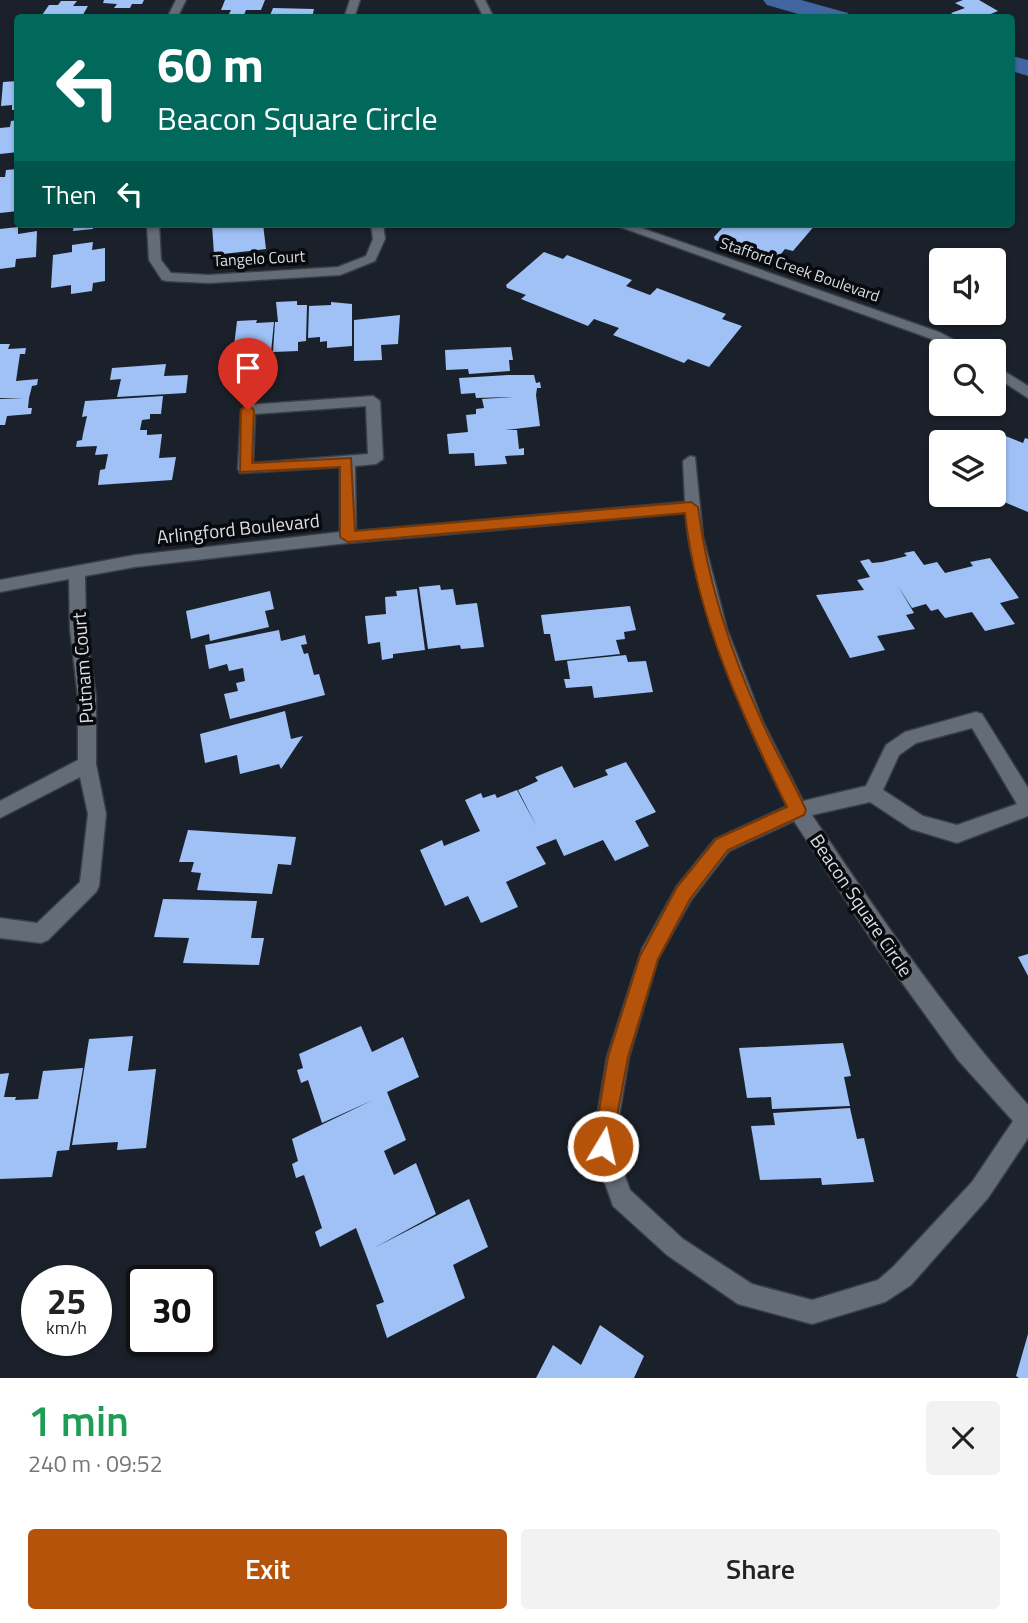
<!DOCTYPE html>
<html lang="en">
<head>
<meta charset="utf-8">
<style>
  :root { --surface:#fff; --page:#f2f2f2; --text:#222; --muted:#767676; --accent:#b45309 }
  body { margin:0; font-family:"Titillium Web",sans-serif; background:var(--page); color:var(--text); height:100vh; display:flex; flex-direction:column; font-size:26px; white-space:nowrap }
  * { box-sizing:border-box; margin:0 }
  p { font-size:23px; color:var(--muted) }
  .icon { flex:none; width:38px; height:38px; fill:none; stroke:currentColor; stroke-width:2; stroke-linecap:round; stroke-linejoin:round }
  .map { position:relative; height:1378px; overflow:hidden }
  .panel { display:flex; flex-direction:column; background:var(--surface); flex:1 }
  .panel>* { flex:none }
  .top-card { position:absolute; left:14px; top:14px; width:1001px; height:214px; border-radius:7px; box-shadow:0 2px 5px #0004; background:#00695c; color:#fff; overflow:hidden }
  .fabs { position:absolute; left:929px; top:248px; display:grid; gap:14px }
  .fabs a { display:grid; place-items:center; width:77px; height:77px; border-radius:7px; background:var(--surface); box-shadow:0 2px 5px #0004; font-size:35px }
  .speed { position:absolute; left:21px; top:1265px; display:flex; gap:14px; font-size:35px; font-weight:700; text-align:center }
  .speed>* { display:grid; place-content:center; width:91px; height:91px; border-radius:50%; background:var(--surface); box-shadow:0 2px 5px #0004; line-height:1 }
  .speed small { font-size:18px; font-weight:400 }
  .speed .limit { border:4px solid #111; border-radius:10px; background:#fff; color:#111 }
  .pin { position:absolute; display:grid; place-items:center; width:60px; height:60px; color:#fff; margin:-72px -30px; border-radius:50% 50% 50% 0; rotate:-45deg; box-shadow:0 0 7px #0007 }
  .pin .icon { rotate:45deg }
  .me { position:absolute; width:77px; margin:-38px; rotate:9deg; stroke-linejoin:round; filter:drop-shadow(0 0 5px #0008) }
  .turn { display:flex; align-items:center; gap:24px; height:147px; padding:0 28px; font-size:32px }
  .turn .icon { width:91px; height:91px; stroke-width:2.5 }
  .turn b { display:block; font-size:49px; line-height:60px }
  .then { display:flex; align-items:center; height:66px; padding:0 28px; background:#0003; gap:14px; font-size:26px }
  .round { display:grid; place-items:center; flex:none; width:74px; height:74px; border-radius:7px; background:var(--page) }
  .head { display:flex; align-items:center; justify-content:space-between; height:119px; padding:0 28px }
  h1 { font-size:42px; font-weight:600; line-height:52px; color:#1e9e55 }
  .primary-button { display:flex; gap:14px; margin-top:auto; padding:14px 28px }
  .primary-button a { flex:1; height:80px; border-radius:7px; background:var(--accent); color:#fff; font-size:28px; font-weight:600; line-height:80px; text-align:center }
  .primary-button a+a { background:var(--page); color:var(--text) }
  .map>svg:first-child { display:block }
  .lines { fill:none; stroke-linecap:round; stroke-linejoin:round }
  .canal { fill:#4166a2; fill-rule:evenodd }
  .building { fill:#9fc1f6 }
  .minor-casing { stroke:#393d45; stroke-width:3 }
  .minor { fill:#646c77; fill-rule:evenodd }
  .route { fill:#b45309; stroke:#753606; stroke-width:2 }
  .labels { text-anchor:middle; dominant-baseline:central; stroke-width:7; stroke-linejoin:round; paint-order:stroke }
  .far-street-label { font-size:16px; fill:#d9dee4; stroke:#080a0e }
  .street-label { font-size:19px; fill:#d9dee4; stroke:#080a0e }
</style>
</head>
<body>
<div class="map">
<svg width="1028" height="1378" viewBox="0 0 1028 1378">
  <rect width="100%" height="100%" fill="#1b212a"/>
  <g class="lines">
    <g class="canal">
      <polygon points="763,0 801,0 848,13 851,18 812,18 767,5"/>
      <polygon points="1012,56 1028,60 1028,76 1012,71"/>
    </g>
  </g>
  <g class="building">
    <polygon points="104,0 144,0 142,4 132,4 130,8 114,8 117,4 103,3"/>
    <polygon points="225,0 265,0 261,10 246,10 244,15 229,14 231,10 221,10"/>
    <polygon points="963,0 979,0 998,11 981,18 960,18 951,13 965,8 955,3"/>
    <polygon points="61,1 77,1 73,6 88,6 81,18 40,18 49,5 58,5"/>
    <polygon points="273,8 314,9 312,18 269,18"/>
    <polygon points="18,81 18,110 12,110 12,105 1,106 3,82"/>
    <polygon points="18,120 18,152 0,154 0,128 10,127 11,121"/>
    <polygon points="18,169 18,211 0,213 0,177 5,177 6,170"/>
    <polygon points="74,224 93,224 93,229 73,231"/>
    <polygon points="212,224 263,224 266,249 214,255"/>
    <polygon points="715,224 816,224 793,251 785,249 776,260 715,240 714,237 723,227"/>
    <polygon points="18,227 18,234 37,231 36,257 16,259 15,267 0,269 0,229"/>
    <polygon points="93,242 92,250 105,248 105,281 93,283 92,291 71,294 71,285 51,288 53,255 72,252 72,245"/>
    <polygon points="544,252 563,259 567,255 632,280 626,286 650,295 657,288 726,314 722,319 742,326 709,367 688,359 684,363 613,335 619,328 594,319 588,326 521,299 526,295 507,288 506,285"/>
    <polygon points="297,301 297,305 307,305 306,341 298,342 298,351 273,352 275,322 278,322 276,302"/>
    <polygon points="331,302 352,304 352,346 327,348 327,341 320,342 320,337 308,338 309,306 331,305"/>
    <polygon points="400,315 398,344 381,345 382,360 354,361 354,320"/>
    <polygon points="257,320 256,323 274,322 271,352 264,352 263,362 232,363 237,321"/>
    <polygon points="0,344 10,344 8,349 26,348 25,354 20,354 16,381 38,379 37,385 32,386 29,398 28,408 32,408 31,414 7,416 5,425 0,425 0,399 24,398 0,398"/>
    <polygon points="511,347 513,360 509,360 510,371 469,374 468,369 446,370 445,350"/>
    <polygon points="166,364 164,376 188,375 186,393 117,397 121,379 110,380 112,368"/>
    <polygon points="508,375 534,375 536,383 540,382 541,388 537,388 536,395 540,426 505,430 517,430 519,449 524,448 524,455 505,456 507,464 475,466 474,453 449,454 447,434 468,432 466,415 476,414 476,409 484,408 482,399 514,397 476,398 475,393 461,394 459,378"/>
    <polygon points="163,396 161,414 150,414 150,419 142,420 140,430 147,430 147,435 162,434 159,458 176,457 172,480 98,485 100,470 105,469 108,454 95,455 97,446 76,447 77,441 82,440 83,434 87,416 82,417 85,401"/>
    <polygon points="998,433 1023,443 1025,438 1028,439 1028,512 992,497 995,491 992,443"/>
    <polygon points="914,551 924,565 937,562 945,573 973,566 970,562 990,558 1019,598 1000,603 1015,624 985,631 972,612 945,618 938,609 931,611 926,604 912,608 898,586 914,613 906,615 915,629 877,636 885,650 850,658 816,595 864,590 857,580 870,577 860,561 869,559 872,563 882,562 907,556 904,553"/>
    <polygon points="440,585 441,590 453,589 456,605 477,603 484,647 461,649 460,645 428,649 419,587"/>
    <polygon points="417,589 425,650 393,654 393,658 382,660 380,642 368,644 365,616 386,614 385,597 397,596 396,591"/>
    <polygon points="270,591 274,609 265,611 269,627 210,641 209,634 191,639 186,611"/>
    <polygon points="630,606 636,630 624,632 625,639 616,640 620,654 555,661 550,634 544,634 541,615"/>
    <polygon points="279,630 281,641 305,635 307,644 301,645 304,654 308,653 314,675 319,674 325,695 230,719 224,694 238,691 236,683 245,681 243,668 229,671 227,664 209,669 205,645"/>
    <polygon points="626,655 628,662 646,661 653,692 594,698 592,686 566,688 564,679 570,679 567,661"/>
    <polygon points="285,711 291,739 303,736 281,769 279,764 240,774 237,755 205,763 200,734"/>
    <polygon points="626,762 656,812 635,821 649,846 615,861 603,840 564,856 556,839 536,847 546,864 506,882 518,907 481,923 468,896 445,906 420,850 442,840 444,846 480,831 465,800 481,793 483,798 495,794 497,798 517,790 537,827 518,790 538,781 535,777 562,766 574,788 608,775 605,770"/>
    <polygon points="188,830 296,837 291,865 278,864 272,894 197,890 201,873 191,872 194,862 179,862"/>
    <polygon points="163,899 257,901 251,938 264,938 259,965 183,963 189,938 154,937"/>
    <polygon points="1028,954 1028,976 1018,957"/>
    <polygon points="361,1026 372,1052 403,1037 419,1077 387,1092 406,1140 384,1151 394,1175 416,1163 436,1214 374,1248 469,1199 488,1247 453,1265 465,1298 387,1338 376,1305 384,1302 356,1228 320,1247 315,1232 322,1228 313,1201 304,1175 296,1178 292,1164 298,1161 292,1139 373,1100 322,1123 308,1080 301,1083 297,1070 303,1068 299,1054"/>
    <polygon points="133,1036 128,1071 156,1069 146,1148 117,1150 118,1142 72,1145 89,1039"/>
    <polygon points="843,1043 851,1076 844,1077 850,1106 772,1109 771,1097 747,1098 739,1048"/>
    <polygon points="83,1068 69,1150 57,1151 52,1177 0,1179 0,1074 9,1073 4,1097 16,1097 15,1100 38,1099 43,1071"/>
    <polygon points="850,1108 857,1139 864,1138 874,1182 822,1185 821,1178 760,1180 751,1126 775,1125 773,1113"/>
    <polygon points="600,1325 644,1356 634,1378 536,1378 553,1345 581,1365"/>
    <polygon points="1028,1334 1028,1378 1019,1378 1016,1376"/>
  </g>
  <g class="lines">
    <g class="minor-casing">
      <g id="minor">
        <polygon points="176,0 186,0 177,18 167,18"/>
        <polygon points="350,0 360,0 354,18 344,18"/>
        <polygon points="475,0 485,0 494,18 484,18"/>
        <polygon points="147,224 159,224 161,260 171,273 209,275 338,267 366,256 373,239 371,224 383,224 385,239 375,261 340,275 209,283 167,281 162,280 149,260"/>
        <polygon points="612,224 630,224 939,332 977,352 958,352 929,338"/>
        <polygon points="994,365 1028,386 1028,398 994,376"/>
        <path d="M373 396 380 401 383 459 376 464 355 466 356 531 685 502 683 461 690 456 695 457 703 537 727 629 763 722 803 801 866 786 886 745 905 732 976 712 982 714 1028 788V816L957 843 911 829 870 802 812 815C880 917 947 1014 1028 1105V1138L988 1198 911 1285 885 1302 812 1324 738 1304 667 1255 613 1206 592 1146 607 1057 642 949 677 886 715 839 787 806C751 735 720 664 700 587 693 562 687 539 686 513L348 543 135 567 85 576 86 629 96 697V764L106 814 99 886 96 892 48 940 41 943 0 938V918L37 923 80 882 88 814 80 777 0 818V801L78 760V697L70 629 69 579 0 592V580L135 555 340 532V467L240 473 238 469 241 410 248 405ZM366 406 368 454 253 463 255 414ZM972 728 1017 804 957 825 923 816 883 790 899 755 916 743ZM794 821 875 945 958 1060 1013 1121 972 1182 893 1267 878 1280 812 1300 752 1284 683 1239 630 1190 614 1146 629 1057 658 959 691 900 729 851Z"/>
      </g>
    </g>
    <use href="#minor" class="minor"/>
  </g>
  <path class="route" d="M248 405 254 410 252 463 351 458 355 531 691 502 698 507C707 580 732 656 763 724 776 753 793 781 806 810L804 815 728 850 690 899 658 959 628 1057 610 1154 603 1157 596 1154 593 1146 608 1057 640 956 677 887 716 839 787 807C742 715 696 616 685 513L348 542 340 537V467L240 472 241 410Z"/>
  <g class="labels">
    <g class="far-street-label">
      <text transform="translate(259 258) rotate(-3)">Tangelo Court</text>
      <text transform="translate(800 269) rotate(19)">Stafford Creek Boulevard</text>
    </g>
    <g class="street-label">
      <text transform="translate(238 528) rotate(-6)">Arlingford Boulevard</text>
      <text transform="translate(82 668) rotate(-94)">Putnam Court</text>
      <text transform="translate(862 905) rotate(56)">Beacon Square Circle</text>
    </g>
  </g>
</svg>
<div class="fabs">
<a><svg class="icon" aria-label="sound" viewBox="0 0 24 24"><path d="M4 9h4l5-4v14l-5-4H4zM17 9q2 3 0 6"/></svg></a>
<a><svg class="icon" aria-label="search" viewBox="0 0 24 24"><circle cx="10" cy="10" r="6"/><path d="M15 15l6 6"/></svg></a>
<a><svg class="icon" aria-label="layers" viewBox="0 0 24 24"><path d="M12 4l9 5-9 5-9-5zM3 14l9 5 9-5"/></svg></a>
</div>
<div class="speed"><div>25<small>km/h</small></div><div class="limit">30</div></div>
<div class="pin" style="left:248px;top:410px;background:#d93025"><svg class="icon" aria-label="arrive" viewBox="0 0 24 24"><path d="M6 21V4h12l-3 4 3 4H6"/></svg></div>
<svg class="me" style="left:603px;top:1146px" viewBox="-20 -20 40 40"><circle r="17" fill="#b45309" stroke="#fff" stroke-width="3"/><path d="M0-11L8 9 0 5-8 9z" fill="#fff"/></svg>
<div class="top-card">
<div class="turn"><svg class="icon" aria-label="left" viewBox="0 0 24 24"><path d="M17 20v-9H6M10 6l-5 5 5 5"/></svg><div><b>60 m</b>Beacon Square Circle</div></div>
<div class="then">Then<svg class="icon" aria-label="left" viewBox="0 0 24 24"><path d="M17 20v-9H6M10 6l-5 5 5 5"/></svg></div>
</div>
</div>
<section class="panel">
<div class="head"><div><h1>1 min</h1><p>240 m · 09:52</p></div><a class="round"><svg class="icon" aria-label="close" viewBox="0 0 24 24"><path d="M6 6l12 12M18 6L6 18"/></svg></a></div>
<div class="primary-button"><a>Exit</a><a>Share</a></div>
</section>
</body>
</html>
